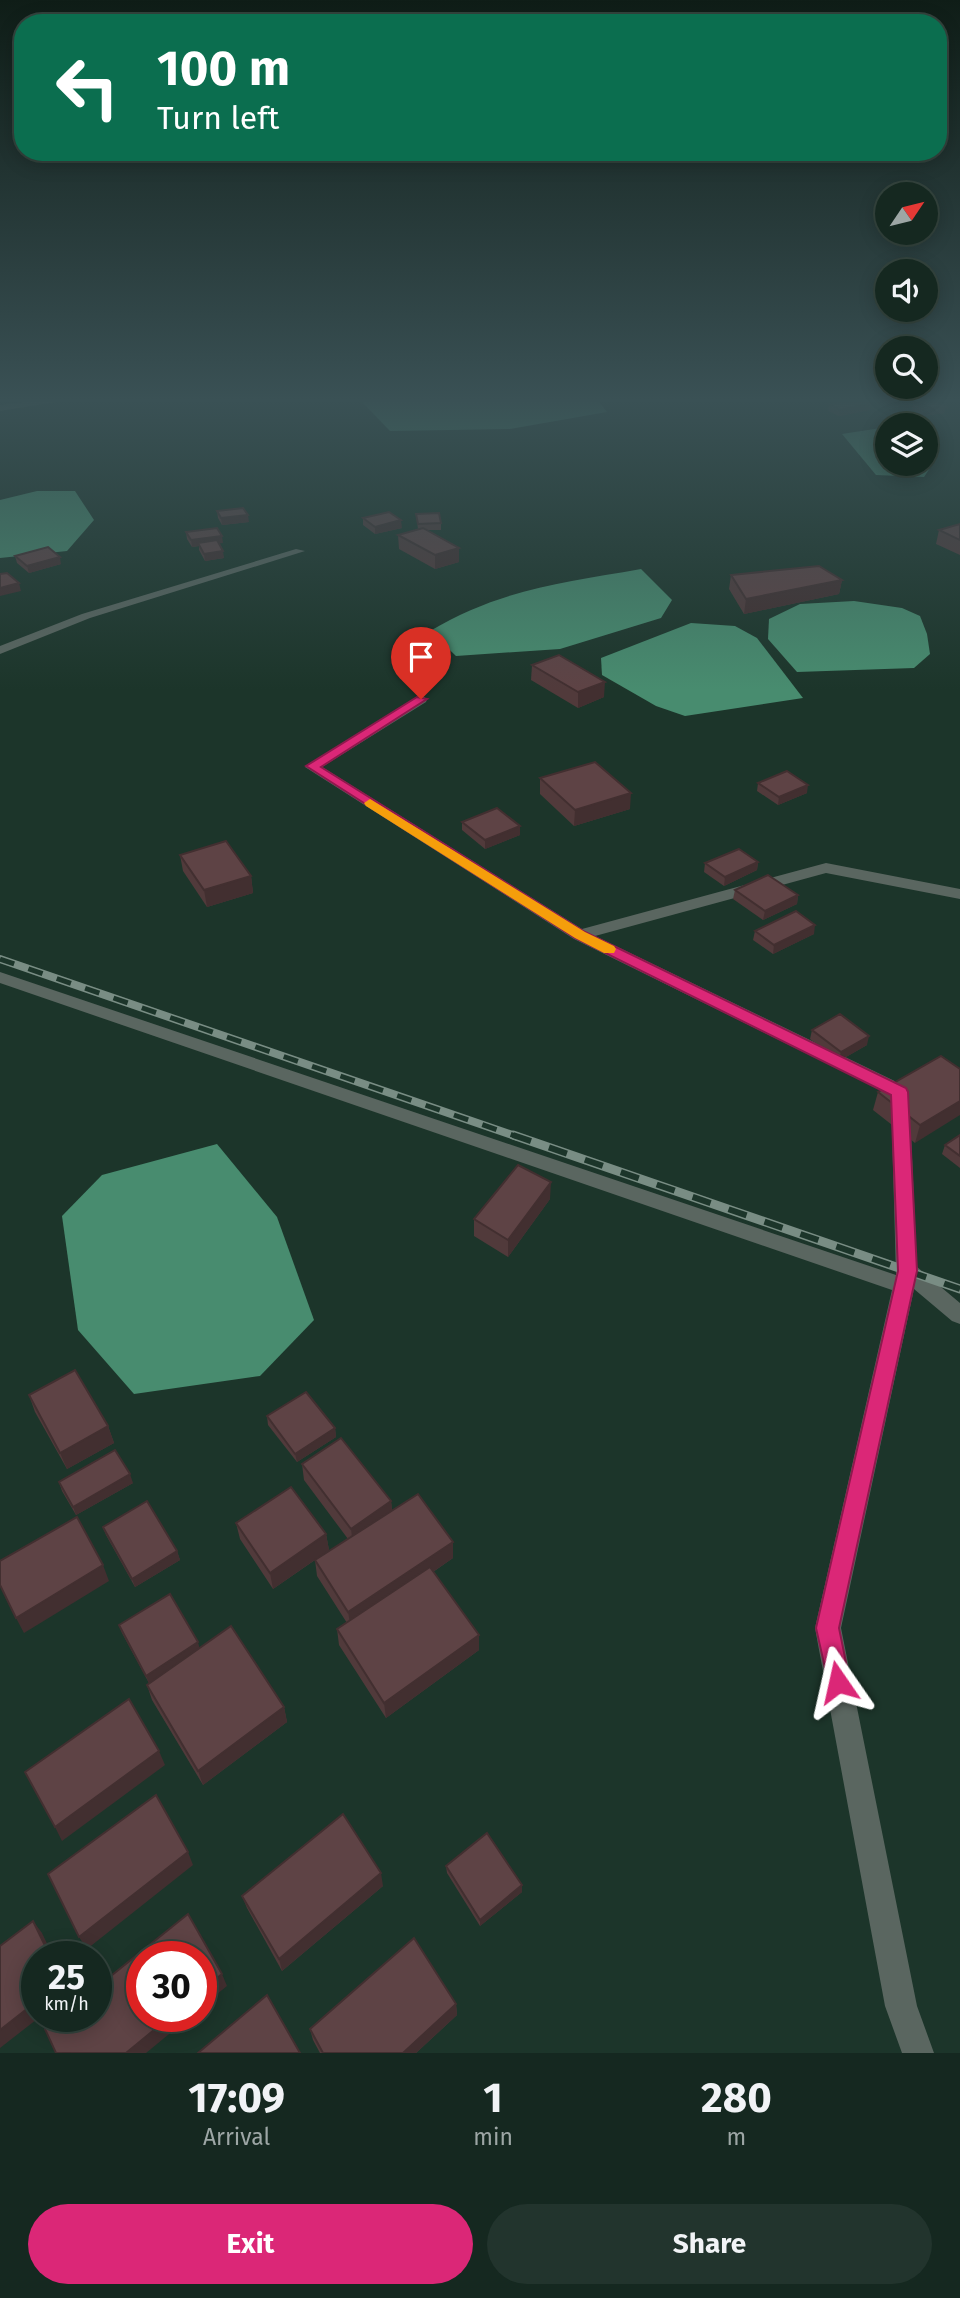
<!DOCTYPE html>
<html lang="en">
<head>
<meta charset="utf-8">
<style>
  :root { --surface:#152820; --page:#22342d; --text:#f1f3f6; --muted:#9da6a5; --line:#34443e; --accent:#db2777 }
  body { margin:0; font-family:"Fira Sans",sans-serif; background:var(--page); color:var(--text); height:100vh; display:flex; flex-direction:column; font-size:26px; white-space:nowrap }
  * { box-sizing:border-box; margin:0 }
  p { font-size:23px; color:var(--muted) }
  .icon { flex:none; width:38px; height:38px; fill:none; stroke:currentColor; stroke-width:2; stroke-linecap:round; stroke-linejoin:round }
  .map { position:relative; height:2053px; overflow:hidden }
  .panel { display:flex; flex-direction:column; background:var(--surface); flex:1 }
  .panel>* { flex:none }
  .hud { position:absolute; left:14px; top:14px; width:933px; height:147px; border-radius:28px; box-shadow:0 4px 18px #0003,0 0 0 2px var(--line); background:#0b6e4f; color:#fff; overflow:hidden }
  .needle { width:46px; rotate:55deg }
  .buttons { position:absolute; left:875px; top:182px; display:grid; gap:14px }
  .buttons a { display:grid; place-items:center; width:63px; height:63px; border-radius:50%; background:var(--surface); box-shadow:0 4px 18px #0003,0 0 0 2px var(--line); font-size:35px }
  .speed { position:absolute; left:21px; top:1941px; display:flex; gap:14px; font-size:35px; font-weight:700; text-align:center }
  .speed>* { display:grid; place-content:center; width:91px; height:91px; border-radius:50%; background:var(--surface); box-shadow:0 4px 18px #0003,0 0 0 2px var(--line); line-height:1 }
  .speed small { font-size:18px; font-weight:400 }
  .speed .limit { border:10px solid #d22; background:#fff; color:#111 }
  .pin { position:absolute; display:grid; place-items:center; width:60px; height:60px; color:#fff; margin:-72px -30px; border-radius:50% 50% 50% 0; rotate:-45deg; box-shadow:0 0 7px #0007 }
  .pin .icon { rotate:45deg }
  .me { position:absolute; width:77px; margin:-38px; rotate:349deg; stroke-linejoin:round; filter:drop-shadow(0 0 5px #0008) }
  .turn { display:flex; align-items:center; gap:24px; height:147px; padding:0 28px; font-size:32px }
  .turn .icon { width:91px; height:91px; stroke-width:2.5 }
  .turn b { display:block; font-size:49px; line-height:60px }
  .eta { display:flex; justify-content:space-evenly; align-items:center; height:119px; text-align:center }
  .eta b { font-size:42px; font-weight:700; line-height:49px }
  .primary-button { display:flex; gap:14px; margin-top:auto; padding:14px 28px }
  .primary-button a { flex:1; height:80px; border-radius:42px; background:var(--accent); color:#fff; font-size:28px; font-weight:700; line-height:80px; text-align:center }
  .primary-button a+a { background:var(--page); color:var(--text) }
  .map>svg:first-child { display:block }
  .water { fill:#488c6f }
  .lines { fill:none; stroke-linecap:round; stroke-linejoin:round }
  .street { fill:#5a6660; fill-rule:evenodd }
  .rail-far1-casing { stroke:#798d84; stroke-width:8 }
  .rail-casing { stroke:#798d84; stroke-width:9 }
  .rail-far1 { stroke:#1c352a; stroke-width:5; stroke-dasharray:15; stroke-linecap:butt }
  .rail { stroke:#1c352a; stroke-width:6; stroke-dasharray:19; stroke-linecap:butt }
  .wall { fill:#513a3b }
  .shaded-wall { fill:#422f30 }
  .building { fill:#5e4345; stroke:#422f30; stroke-width:2 }
  .route { fill:#db2777; stroke:#8e194d; stroke-width:2 }
  .slow { fill:#f59e0b }
</style>
</head>
<body>
<div class="map">
<svg width="960" height="2053" viewBox="0 0 960 2053">
  <rect width="100%" height="100%" fill="#1c352a"/>
  <g class="water">
    <polygon points="362,402 599,402 607,412 510,429 390,431"/>
    <polygon points="887,427 887,464 926,464 926,438 940,444 929,452 932,465 924,477 876,475 842,434"/>
    <polygon points="37,491 75,491 94,520 67,551 0,558 0,500"/>
    <path d="M641 569 672 600 661 618 560 649 456 656 430 631C501 589 562 583 641 569Z"/>
    <polygon points="854,601 902,608 920,616 927,634 930,654 914,668 797,672 768,639 769,619 800,604"/>
    <polygon points="691,623 735,626 757,638 803,698 685,716 656,706 602,675 601,658"/>
    <polygon points="217,1144 277,1217 314,1320 260,1376 134,1394 78,1330 62,1216 102,1175"/>
  </g>
  <g class="lines">
    <g class="street">
      <polygon points="26,402 56,402 0,411 0,405"/>
      <polygon points="296,549 305,551 90,618 0,654 0,646 82,614"/>
      <polygon points="421,695 427,699 426,702 322,767 582,929 826,863 960,889 960,899 826,873 595,936 907,1087 909,1092 917,1267 960,1303 960,1324 952,1321 914,1289 841,1628 917,2006 934,2053 902,2053 885,2006 815,1628 892,1290 0,983 0,972 896,1275 891,1095 574,939 305,767"/>
    </g>
    <g class="rail-far1-casing">
      <polyline id="rail-far1" points="0,959 518,1137"/>
    </g>
    <g class="rail-casing">
      <polyline id="rail" points="513,1135 960,1289"/>
    </g>
    <use href="#rail-far1" class="rail-far1"/>
    <use href="#rail" class="rail"/>
  </g>
  <g class="wall">
    <polygon points="913,402 946,407 944,413 923,416 912,409"/>
    <polygon points="829,404 870,410 839,416 828,411"/>
    <polygon points="217,511 249,522 222,525 218,518"/>
    <polygon points="416,514 441,523 441,530 427,530 459,562 435,569 399,549 398,535 418,529"/>
    <polygon points="363,518 402,528 375,534 363,525"/>
    <polygon points="960,524 960,555 936,544 939,530"/>
    <polygon points="186,532 223,543 219,543 224,558 205,561 199,550 199,546 192,547 187,539"/>
    <polygon points="15,556 61,564 29,573 17,563"/>
    <polygon points="731,575 842,580 839,594 744,614 729,589"/>
    <polygon points="532,665 604,697 578,708 531,680"/>
    <polygon points="540,778 630,809 574,826 540,794"/>
    <polygon points="758,783 807,793 778,805 757,791"/>
    <polygon points="462,822 520,826 520,835 485,849 462,830"/>
    <polygon points="180,855 251,876 253,893 207,907 183,871"/>
    <polygon points="758,862 757,870 724,886 704,872 705,863"/>
    <polygon points="735,890 798,895 797,904 763,920 733,899"/>
    <polygon points="755,931 814,934 773,954 753,940"/>
    <polygon points="812,1030 867,1045 839,1061 810,1039"/>
    <polygon points="960,1069 915,1143 873,1110 878,1092"/>
    <polygon points="960,1135 960,1168 942,1154 945,1145"/>
    <polygon points="550,1199 508,1257 474,1236 474,1219"/>
    <polygon points="29,1395 108,1426 114,1443 67,1469 35,1412"/>
    <polygon points="267,1416 335,1428 336,1437 297,1462 268,1425"/>
    <polygon points="302,1464 391,1501 392,1510 453,1558 433,1572 479,1650 386,1718 339,1645 337,1629 347,1623 317,1576 315,1560 273,1589 240,1539 236,1523 326,1534 329,1550 316,1559 348,1539 304,1480"/>
    <polygon points="59,1482 133,1483 76,1515 62,1491"/>
    <polygon points="103,1527 177,1551 180,1560 135,1587 106,1535"/>
    <polygon points="119,1625 200,1648 284,1707 287,1722 203,1785 152,1700 147,1685 149,1683 122,1633"/>
    <polygon points="446,1866 522,1885 522,1892 480,1926 447,1873"/>
    <polygon points="383,1886 282,1971 247,1908 242,1896"/>
    <polygon points="456,2004 457,2015 416,2053 320,2053 313,2040 310,2029"/>
  </g>
  <g class="shaded-wall">
    <polygon points="871,403 870,410 839,416 840,410"/>
    <polygon points="946,407 944,413 923,416 924,409"/>
    <polygon points="248,515 249,522 222,525 221,518"/>
    <polygon points="401,520 402,528 375,534 375,527"/>
    <polygon points="222,536 223,543 200,546 198,543 199,546 192,547 191,540"/>
    <polygon points="459,548 459,562 435,569 435,555"/>
    <polygon points="223,551 224,558 205,561 204,554"/>
    <polygon points="60,557 61,564 29,573 27,566"/>
    <polygon points="842,580 839,594 744,614 746,599"/>
    <polygon points="19,583 21,591 0,596 0,588"/>
    <polygon points="605,682 604,697 578,708 578,692"/>
    <polygon points="808,785 807,793 778,805 779,797"/>
    <polygon points="631,793 630,809 574,826 575,810"/>
    <polygon points="520,826 520,835 485,849 485,840"/>
    <polygon points="758,862 757,870 724,886 725,877"/>
    <polygon points="251,876 253,893 207,907 204,890"/>
    <polygon points="798,895 797,904 763,920 765,911"/>
    <polygon points="815,925 814,934 773,954 774,945"/>
    <polygon points="869,1036 867,1045 839,1061 841,1052"/>
    <polygon points="960,1101 960,1115 915,1143 920,1125"/>
    <polygon points="551,1182 550,1199 508,1257 508,1240"/>
    <polygon points="108,1426 114,1443 67,1469 60,1453"/>
    <polygon points="335,1428 336,1437 297,1462 295,1454"/>
    <polygon points="130,1474 133,1483 76,1515 73,1507"/>
    <polygon points="391,1501 393,1518 353,1545 351,1529"/>
    <polygon points="326,1534 329,1550 273,1589 270,1573"/>
    <polygon points="453,1542 453,1558 351,1628 348,1612"/>
    <polygon points="177,1551 180,1560 135,1587 132,1579"/>
    <polygon points="103,1565 109,1581 24,1633 16,1618"/>
    <polygon points="479,1635 479,1650 386,1718 384,1703"/>
    <polygon points="198,1642 200,1650 149,1684 146,1676"/>
    <polygon points="284,1707 287,1722 203,1785 198,1771"/>
    <polygon points="159,1751 165,1765 62,1841 55,1827"/>
    <polygon points="188,1852 193,1865 87,1949 79,1937"/>
    <polygon points="381,1873 383,1886 282,1971 279,1959"/>
    <polygon points="522,1885 522,1892 480,1926 480,1920"/>
    <polygon points="33,1921 42,1933 53,1956 50,1956"/>
    <polygon points="222,1974 227,1986 201,2007 201,1991"/>
    <polygon points="37,2001 37,2016 41,2016 0,2048 0,2030"/>
    <polygon points="456,2004 457,2015 416,2053 403,2053"/>
    <polygon points="171,2016 191,2016 146,2053 126,2053"/>
  </g>
  <g class="building">
    <polygon points="840,402 869,402 871,403 840,410 829,404"/>
    <polygon points="913,402 938,402 946,407 924,409"/>
    <polygon points="243,508 248,515 221,518 217,511"/>
    <polygon points="389,512 401,520 375,527 363,518"/>
    <polygon points="439,513 441,523 418,524 416,514"/>
    <polygon points="960,524 960,540 939,530"/>
    <polygon points="217,528 222,536 191,540 186,532"/>
    <polygon points="423,528 459,548 435,555 398,535"/>
    <polygon points="217,540 223,551 204,554 198,543"/>
    <polygon points="48,547 60,557 27,566 15,556"/>
    <polygon points="819,566 842,580 746,599 731,575"/>
    <polygon points="7,573 19,583 0,588 0,574"/>
    <polygon points="559,655 605,682 578,692 532,665"/>
    <polygon points="595,762 631,793 575,810 540,778"/>
    <polygon points="787,771 808,785 779,797 758,783"/>
    <polygon points="497,808 520,826 485,840 462,822"/>
    <polygon points="226,841 251,876 204,890 180,855"/>
    <polygon points="739,849 758,862 725,877 705,863"/>
    <polygon points="768,875 798,895 765,911 735,890"/>
    <polygon points="796,911 815,925 774,945 755,931"/>
    <polygon points="840,1014 869,1036 841,1052 812,1030"/>
    <polygon points="941,1056 960,1069 960,1101 920,1125 878,1092"/>
    <polygon points="960,1135 960,1156 945,1145"/>
    <polygon points="518,1165 551,1182 508,1240 474,1219"/>
    <polygon points="75,1370 108,1426 60,1453 29,1395"/>
    <polygon points="306,1392 335,1428 295,1454 267,1416"/>
    <polygon points="341,1438 391,1501 351,1529 302,1464"/>
    <polygon points="115,1450 130,1474 73,1507 59,1482"/>
    <polygon points="291,1487 326,1534 270,1573 236,1523"/>
    <polygon points="418,1494 453,1542 348,1612 315,1560"/>
    <polygon points="147,1501 177,1551 132,1579 103,1527"/>
    <polygon points="77,1517 103,1565 16,1618 0,1585 0,1561"/>
    <polygon points="430,1567 479,1635 384,1703 337,1629"/>
    <polygon points="170,1594 198,1642 146,1676 119,1625"/>
    <polygon points="231,1626 284,1707 198,1771 147,1685"/>
    <polygon points="129,1699 159,1751 55,1827 25,1772"/>
    <polygon points="156,1795 188,1852 79,1937 48,1874"/>
    <polygon points="343,1814 381,1873 279,1959 242,1896"/>
    <polygon points="487,1833 522,1885 480,1920 446,1866"/>
    <polygon points="188,1914 222,1974 201,1991 201,1956 142,1956 142,2016 171,2016 126,2053 56,2053 45,2029 61,2016 96,2016 96,1988"/>
    <polygon points="33,1921 50,1956 37,1956 37,2001 0,2030 0,1946"/>
    <polygon points="414,1938 456,2004 403,2053 323,2053 310,2029"/>
    <polygon points="267,1995 300,2053 198,2053"/>
  </g>
  <linearGradient id="sky" x2="0" y2="1"><stop stop-color="#0f1d17"/><stop offset="0.58" stop-color="#3a5155"/><stop offset="1" stop-color="#3a5155" stop-opacity="0"/></linearGradient>
  <rect width="960" height="690" fill="url(#sky)"/>
  <polygon class="route" points="417,697 427,699 321,767 585,932 906,1088 908,1092 917,1271 839,1628 850,1682 847,1690 838,1694 830,1690 816,1628 898,1271 891,1095 575,938 306,766"/>
  <polygon class="slow" points="370,799 585,932 614,946 616,949 614,953 604,953 575,938 366,806 364,803"/>
</svg>
<div class="buttons">
<a><svg class="needle" viewBox="-14 -14 28 28"><path d="M0-13l5 13h-10z" fill="#e53935"/><path d="M0 13l5-13h-10z" fill="#9da6a5"/></svg></a>
<a><svg class="icon" aria-label="sound" viewBox="0 0 24 24"><path d="M4 9h4l5-4v14l-5-4H4zM17 9q2 3 0 6"/></svg></a>
<a><svg class="icon" aria-label="search" viewBox="0 0 24 24"><circle cx="10" cy="10" r="6"/><path d="M15 15l6 6"/></svg></a>
<a><svg class="icon" aria-label="layers" viewBox="0 0 24 24"><path d="M12 4l9 5-9 5-9-5zM3 14l9 5 9-5"/></svg></a>
</div>
<div class="speed"><div>25<small>km/h</small></div><div class="limit">30</div></div>
<div class="pin" style="left:421px;top:699px;background:#d93025"><svg class="icon" aria-label="arrive" viewBox="0 0 24 24"><path d="M6 21V4h12l-3 4 3 4H6"/></svg></div>
<svg class="me" style="left:838px;top:1682px" viewBox="-20 -20 40 40"><path d="M0-17L14 15 0 8-14 15z" fill="#db2777" stroke="#fff" stroke-width="4"/></svg>
<div class="hud">
<div class="turn"><svg class="icon" aria-label="left" viewBox="0 0 24 24"><path d="M17 20v-9H6M10 6l-5 5 5 5"/></svg><div><b>100 m</b>Turn left</div></div>
</div>
</div>
<section class="panel">
<div class="eta">
<div><b>17:09</b><p>Arrival</p></div>
<div><b>1</b><p>min</p></div>
<div><b>280</b><p>m</p></div>
</div>
<div class="primary-button"><a>Exit</a><a>Share</a></div>
</section>
</body>
</html>
